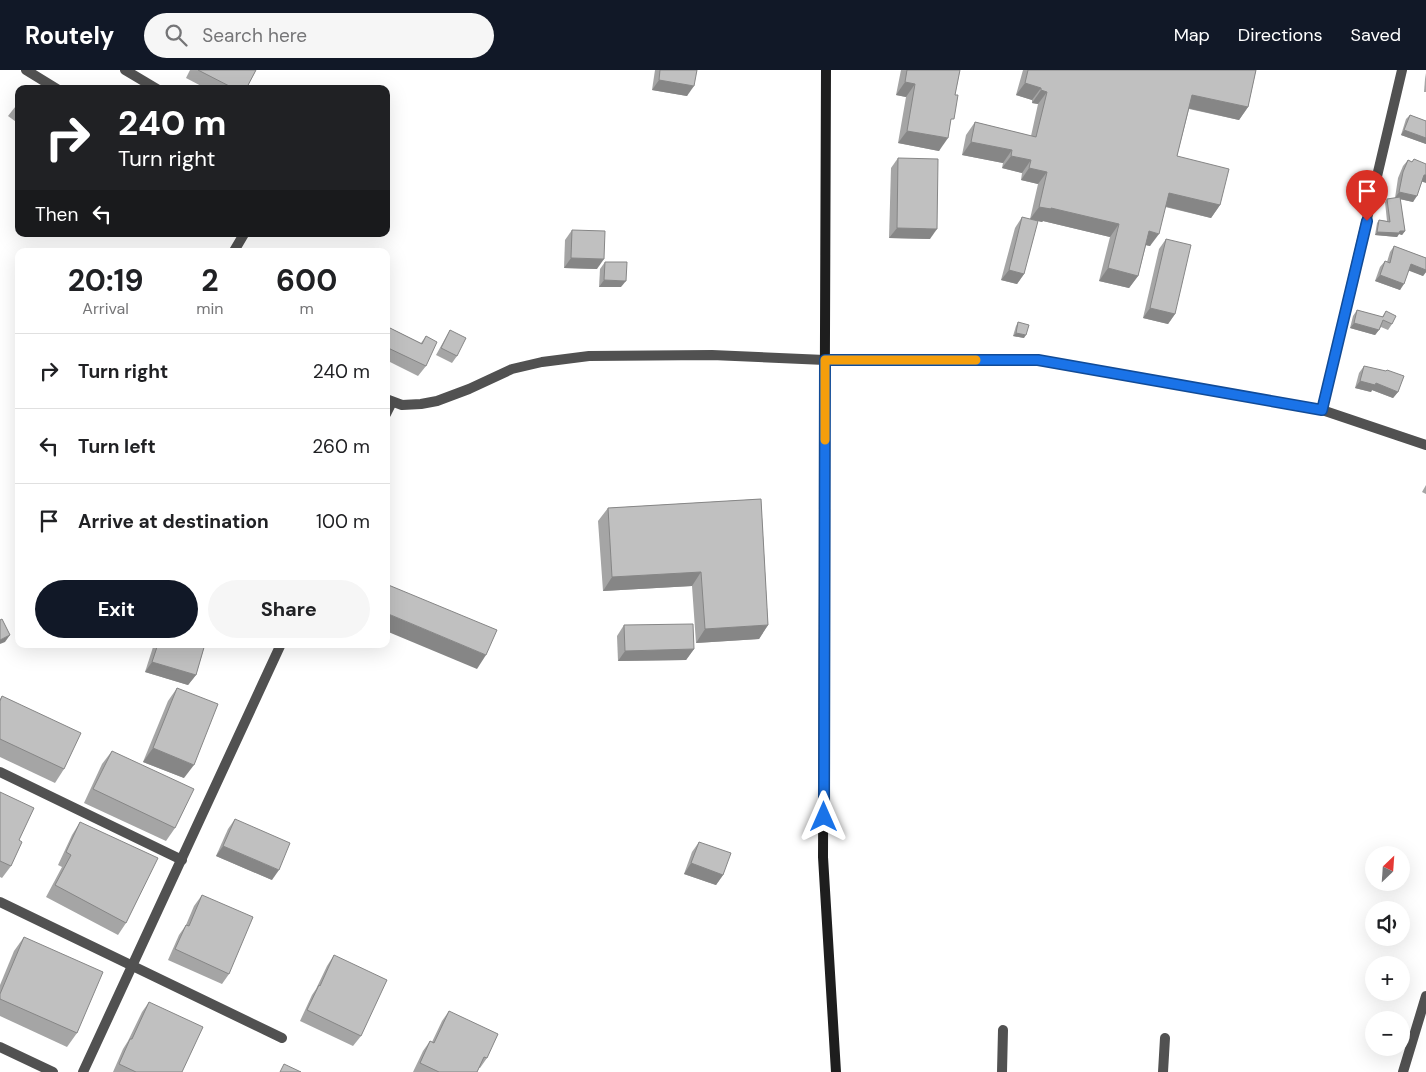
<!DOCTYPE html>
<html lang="en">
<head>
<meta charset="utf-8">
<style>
  :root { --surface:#fff; --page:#f6f6f6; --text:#202124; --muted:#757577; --line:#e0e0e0; --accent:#111827 }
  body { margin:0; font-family:"DM Sans",sans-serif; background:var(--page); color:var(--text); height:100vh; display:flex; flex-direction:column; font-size:19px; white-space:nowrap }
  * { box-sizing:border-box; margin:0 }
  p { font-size:16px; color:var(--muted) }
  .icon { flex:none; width:28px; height:28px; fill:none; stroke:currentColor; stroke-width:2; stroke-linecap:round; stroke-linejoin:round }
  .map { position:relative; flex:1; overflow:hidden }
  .details { position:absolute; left:15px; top:178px; width:375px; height:400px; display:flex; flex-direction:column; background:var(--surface); border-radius:10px; box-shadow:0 5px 20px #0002 }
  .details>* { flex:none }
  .banner { position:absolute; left:15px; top:15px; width:375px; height:152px; border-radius:10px; box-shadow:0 5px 20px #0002; background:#202124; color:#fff; overflow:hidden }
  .needle { width:32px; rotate:25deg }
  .fabs { position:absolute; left:1365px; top:776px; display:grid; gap:10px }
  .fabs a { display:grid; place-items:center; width:45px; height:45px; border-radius:50%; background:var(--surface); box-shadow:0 5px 20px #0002; font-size:25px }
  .pin { position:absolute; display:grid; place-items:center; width:42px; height:42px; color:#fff; margin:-51px -21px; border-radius:50% 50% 50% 0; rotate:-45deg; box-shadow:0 0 5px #0007 }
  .pin .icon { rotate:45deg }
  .me { position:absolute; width:55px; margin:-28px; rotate:0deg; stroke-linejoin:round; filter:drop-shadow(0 0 4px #0008) }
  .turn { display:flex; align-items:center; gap:18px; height:105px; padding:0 20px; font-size:22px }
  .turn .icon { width:65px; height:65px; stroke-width:2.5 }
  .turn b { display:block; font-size:35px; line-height:42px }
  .then { display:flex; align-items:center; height:48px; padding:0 20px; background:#0003; gap:10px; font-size:19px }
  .eta { display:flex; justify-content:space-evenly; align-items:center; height:85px; text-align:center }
  .eta b { font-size:30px; font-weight:700; line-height:35px }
  .cta { display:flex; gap:10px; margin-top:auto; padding:10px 20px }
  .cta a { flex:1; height:58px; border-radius:30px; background:var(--accent); color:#fff; font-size:20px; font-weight:700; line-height:58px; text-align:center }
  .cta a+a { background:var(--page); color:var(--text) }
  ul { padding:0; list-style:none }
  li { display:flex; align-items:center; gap:15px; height:75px; padding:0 20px; border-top:1px solid var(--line) }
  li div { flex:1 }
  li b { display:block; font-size:19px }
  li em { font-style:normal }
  header { display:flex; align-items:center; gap:30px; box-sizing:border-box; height:70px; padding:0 25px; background:var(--accent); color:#fff }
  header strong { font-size:24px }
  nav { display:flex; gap:28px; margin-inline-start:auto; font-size:18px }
  .search { width:350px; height:45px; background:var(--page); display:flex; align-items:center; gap:12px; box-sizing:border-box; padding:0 18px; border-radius:28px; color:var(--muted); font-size:19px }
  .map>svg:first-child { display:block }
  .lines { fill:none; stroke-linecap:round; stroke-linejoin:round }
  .minor { stroke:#515151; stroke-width:10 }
  .secondary { stroke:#1e1e1e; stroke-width:10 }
  .wall { fill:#a5a5a5 }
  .shaded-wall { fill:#868686 }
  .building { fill:#c0c0c0; stroke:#868686 }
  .route-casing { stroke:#114b97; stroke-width:12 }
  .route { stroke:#1a73e8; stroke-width:9 }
  .slow { stroke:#f59e0b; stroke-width:9 }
</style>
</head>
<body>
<header>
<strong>Routely</strong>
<div class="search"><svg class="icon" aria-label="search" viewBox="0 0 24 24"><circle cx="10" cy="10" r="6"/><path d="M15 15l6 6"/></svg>Search here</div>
<nav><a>Map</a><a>Directions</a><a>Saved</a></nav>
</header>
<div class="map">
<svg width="1426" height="1002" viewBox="0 0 1426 1002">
  <rect width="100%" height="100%" fill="#fff"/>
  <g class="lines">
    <g class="minor">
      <polyline points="26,0 57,19"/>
      <polyline points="125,0 157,19"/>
      <polyline points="234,181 244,164"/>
      <polyline points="386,329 402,335 421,334 437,331 469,319 512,299 542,292 589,286 712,285 825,290 1037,290 1322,340 1426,375"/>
      <polyline points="1322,340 1402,0"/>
      <polyline points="386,344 392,332"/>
      <polyline points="0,702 182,790"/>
      <polyline points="0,832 282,968"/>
      <polyline points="0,977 53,1002"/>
      <polyline points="83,1002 281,574"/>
      <polyline points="1002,1002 1003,960"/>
      <polyline points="1163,1002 1165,968"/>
      <polyline points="1403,1002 1426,926"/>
    </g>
    <polyline class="secondary" points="826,0 823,787 836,1002"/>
  </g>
  <g class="wall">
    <polygon points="190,0 256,0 246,19 207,19 186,8"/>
    <polygon points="655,0 697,0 687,26 652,20"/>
    <polygon points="901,0 960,0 955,25 950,53 939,81 898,73 906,27 896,25"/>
    <polygon points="1023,0 1256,0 1248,37 1239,50 1189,39 1177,86 1220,135 1211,148 1165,137 1150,176 1146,175 1138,206 1129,218 1099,211 1110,167 1043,151 1042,152 1030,149 1038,114 1021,110 1022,103 1002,98 1003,93 962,85 966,65 975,52 1031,66 1038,34 1032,33 1032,30 1016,25"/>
    <polygon points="1426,3 1426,22 1424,22 1425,9"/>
    <polygon points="19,32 19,54 8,46"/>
    <polygon points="1410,45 1426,51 1426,74 1401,65 1406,49"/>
    <polygon points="898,88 930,169 889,168 891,98"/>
    <polygon points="1414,89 1422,112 1413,132 1400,129 1405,161 1402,165 1399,164 1397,167 1375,165 1377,153 1379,150 1387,151 1385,132 1387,129 1395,128 1398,108 1403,96 1408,90 1412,92"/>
    <polygon points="1022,147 1024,204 1017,214 1001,210 1015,158"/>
    <polygon points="572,160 597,199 564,198 565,170"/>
    <polygon points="1166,169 1175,244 1168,254 1143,248 1159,179"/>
    <polygon points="1394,176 1426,188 1426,202 1423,206 1409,200 1400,220 1375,211 1380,197 1385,191 1387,192 1390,182"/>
    <polygon points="605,192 621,217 599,217 600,199"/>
    <polygon points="1357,240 1382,247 1386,241 1392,254 1388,260 1381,257 1375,265 1350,258 1353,246"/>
    <polygon points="1018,252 1024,268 1013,266 1016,256"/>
    <polygon points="386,256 421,273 426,266 426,296 418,306 386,290"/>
    <polygon points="450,260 457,286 452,293 436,285 446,267"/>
    <polygon points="1364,296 1398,322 1393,328 1372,320 1371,322 1355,318 1359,303"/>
    <polygon points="1426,415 1426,424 1422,422"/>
    <polygon points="761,429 768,555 759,569 696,573 692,516 603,521 598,451 608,438"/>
    <polygon points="624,555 694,579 686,590 618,591 617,566"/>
    <polygon points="154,574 205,574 196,605 188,615 145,602"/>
    <polygon points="177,618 184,708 143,692 168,631"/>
    <polygon points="2,626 64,699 55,713 0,687 0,629"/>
    <polygon points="112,681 175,758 166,771 84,733 102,694"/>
    <polygon points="0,722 19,770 11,796 2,808 0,807"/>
    <polygon points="235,749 272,810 216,786 228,759"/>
    <polygon points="80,752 126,853 118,865 46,827 62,797 58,795 72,765"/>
    <polygon points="699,772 723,805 716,815 684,804 692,782"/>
    <polygon points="202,825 229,904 222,914 168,890 179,865 186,855 194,836"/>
    <polygon points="24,867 77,963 67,977 0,946 0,915 14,881"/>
    <polygon points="334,885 361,966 353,976 300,951 312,925 316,919 327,896"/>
    <polygon points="149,932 182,1002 113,1002 123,979 128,971 142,942"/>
    <polygon points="449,941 487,988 480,998 479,998 477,1002 413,1002 423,981 430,971 432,972 442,951"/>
  </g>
  <g class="shaded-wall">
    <polygon points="659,10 694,16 687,26 652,20"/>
    <polygon points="905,12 915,14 906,27 896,25"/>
    <polygon points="1025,13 1041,18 1032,30 1016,25"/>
    <polygon points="1041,20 1047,22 1038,34 1032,33"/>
    <polygon points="1192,25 1248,37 1239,50 1183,37"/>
    <polygon points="1404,60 1426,68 1426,74 1401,65"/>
    <polygon points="907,61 948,68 939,81 898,73"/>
    <polygon points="971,72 1012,80 1003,93 962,85"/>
    <polygon points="1011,86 1031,90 1022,103 1002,98"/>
    <polygon points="1029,98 1047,102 1038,114 1021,110"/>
    <polygon points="1424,105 1426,105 1426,113 1420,111"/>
    <polygon points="1399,122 1417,126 1413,132 1395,128"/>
    <polygon points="1169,123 1220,135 1211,148 1160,135"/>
    <polygon points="1039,137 1051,138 1119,154 1110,167 1043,151 1042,152 1030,149"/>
    <polygon points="897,158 937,159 930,169 889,168"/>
    <polygon points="1149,161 1159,164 1150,176 1140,174"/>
    <polygon points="1400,161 1405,161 1402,165 1399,164 1397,167 1375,165 1377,162"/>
    <polygon points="571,188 604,189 597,199 564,198"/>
    <polygon points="1411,194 1426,200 1426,202 1423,206 1407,200"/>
    <polygon points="1108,198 1138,206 1129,218 1099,211"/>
    <polygon points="1009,200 1024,204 1017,214 1001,210"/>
    <polygon points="1380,205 1404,214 1400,220 1375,211"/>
    <polygon points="604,210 626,211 621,217 599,217"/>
    <polygon points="1150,238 1175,244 1168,254 1143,248"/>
    <polygon points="1354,253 1379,260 1375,265 1350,258"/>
    <polygon points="1016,263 1026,265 1024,268 1013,266"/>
    <polygon points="1360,311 1376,313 1398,322 1393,328 1372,320 1371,322 1355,318"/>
    <polygon points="701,502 692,516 603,521 612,507"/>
    <polygon points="386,543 486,585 477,599 386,561"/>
    <polygon points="768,555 759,569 696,573 705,559"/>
    <polygon points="10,565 5,572 0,574 0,570"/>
    <polygon points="694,579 686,590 618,591 625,581"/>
    <polygon points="152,592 196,605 188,615 145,602"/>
    <polygon points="153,678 194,695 184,708 143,692"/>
    <polygon points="223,776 279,800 272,810 216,786"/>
    <polygon points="691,793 723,805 716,815 684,804"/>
  </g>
  <g class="building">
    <polygon points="198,0 256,0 246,19 235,19"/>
    <polygon points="660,0 697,0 694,16 659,10"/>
    <polygon points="907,0 960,0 955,25 958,25 954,49 951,49 948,68 907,61 915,14 905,12"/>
    <polygon points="1028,0 1256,0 1248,37 1192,25 1177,86 1229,99 1220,135 1169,123 1159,164 1149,161 1138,206 1108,198 1119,154 1051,138 1051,139 1039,137 1047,102 1029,98 1031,90 1011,86 1012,80 971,72 975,52 1036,67 1047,22 1041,20 1041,18 1025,13"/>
    <polygon points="19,32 19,39 16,36"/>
    <polygon points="1410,45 1426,51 1426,68 1404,60"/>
    <polygon points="898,88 938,89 937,159 897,158"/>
    <polygon points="1414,89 1426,94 1426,105 1424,105 1417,126 1399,122 1403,102 1408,90 1412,92"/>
    <polygon points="1400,127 1405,161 1400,161 1399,163 1377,162 1379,150 1390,152 1387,129"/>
    <polygon points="1022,147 1038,151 1024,204 1009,200"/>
    <polygon points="572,160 605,161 604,189 571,188"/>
    <polygon points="1166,169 1191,175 1175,244 1150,238"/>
    <polygon points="1394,176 1426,188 1426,200 1411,194 1404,214 1380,205 1385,191 1390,193"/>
    <polygon points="605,192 627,192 626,211 604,210"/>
    <polygon points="1357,240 1383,247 1386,241 1396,246 1392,254 1383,250 1379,260 1354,253"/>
    <polygon points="1018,252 1029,255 1026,265 1016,263"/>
    <polygon points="386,256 422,274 426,266 437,272 426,296 386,277"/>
    <polygon points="450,260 466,268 457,286 441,278"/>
    <polygon points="1364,296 1386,301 1387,300 1404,306 1398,322 1376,313 1375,315 1360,311"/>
    <polygon points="761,429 768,555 705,559 701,502 612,507 608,438"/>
    <polygon points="386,514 497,560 486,585 386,543"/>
    <polygon points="2,549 10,565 0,570 0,550"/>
    <polygon points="693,554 694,579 625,581 624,555"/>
    <polygon points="158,574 205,574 196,605 152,592"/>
    <polygon points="177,618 218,634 194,695 153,678"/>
    <polygon points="2,626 81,663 64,699 0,669 0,631"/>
    <polygon points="112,681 194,719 175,758 93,719"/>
    <polygon points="0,722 34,738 19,770 22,772 11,796 0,791"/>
    <polygon points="235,749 290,773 279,800 223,776"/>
    <polygon points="80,752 158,788 126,853 55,815 71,785 66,782"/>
    <polygon points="699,772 731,783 723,805 691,793"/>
    <polygon points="202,825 253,847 229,904 175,879 186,855 189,856"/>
    <polygon points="24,867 103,902 77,963 0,929 0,924"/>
    <polygon points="334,885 387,910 361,966 307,940 319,915 320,916"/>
    <polygon points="149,932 203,957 182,1002 136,1002 119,994 130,969 132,969"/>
    <polygon points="449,941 498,964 487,988 484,987 477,1002 439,1002 420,993 430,971 434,973"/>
    <polygon points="284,994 301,1002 280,1002"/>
  </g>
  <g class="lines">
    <g class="route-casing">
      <polyline id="route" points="824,747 825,290 1038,290 1322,340 1367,151"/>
    </g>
    <use href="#route" class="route"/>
    <polyline class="slow" points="825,370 825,290 976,290"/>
  </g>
</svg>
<div class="fabs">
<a><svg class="needle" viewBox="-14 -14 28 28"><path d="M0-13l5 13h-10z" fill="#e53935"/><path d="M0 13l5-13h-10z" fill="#757577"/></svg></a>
<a><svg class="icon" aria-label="sound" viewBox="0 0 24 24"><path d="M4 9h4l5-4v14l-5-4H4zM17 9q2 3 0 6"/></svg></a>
<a>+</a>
<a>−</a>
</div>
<div class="pin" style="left:1367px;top:151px;background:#d93025"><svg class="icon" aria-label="arrive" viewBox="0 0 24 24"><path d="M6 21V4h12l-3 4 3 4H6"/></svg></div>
<svg class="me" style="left:824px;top:747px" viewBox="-20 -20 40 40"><path d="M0-17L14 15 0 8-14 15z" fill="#1a73e8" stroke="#fff" stroke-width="4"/></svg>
<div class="banner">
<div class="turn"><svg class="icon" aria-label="right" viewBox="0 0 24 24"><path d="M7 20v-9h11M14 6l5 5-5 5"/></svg><div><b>240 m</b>Turn right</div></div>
<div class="then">Then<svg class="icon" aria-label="left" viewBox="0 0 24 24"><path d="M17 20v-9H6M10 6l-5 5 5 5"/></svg></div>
</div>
<section class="details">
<div class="eta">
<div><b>20:19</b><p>Arrival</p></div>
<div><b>2</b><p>min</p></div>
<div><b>600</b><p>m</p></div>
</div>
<ul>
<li><svg class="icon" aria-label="right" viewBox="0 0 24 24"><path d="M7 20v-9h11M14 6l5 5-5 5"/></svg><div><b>Turn right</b></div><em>240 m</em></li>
<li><svg class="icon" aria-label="left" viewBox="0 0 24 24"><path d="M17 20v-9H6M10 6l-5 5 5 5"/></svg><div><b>Turn left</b></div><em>260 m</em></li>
<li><svg class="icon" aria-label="arrive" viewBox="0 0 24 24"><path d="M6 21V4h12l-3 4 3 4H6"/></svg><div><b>Arrive at destination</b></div><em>100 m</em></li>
</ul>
<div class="cta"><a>Exit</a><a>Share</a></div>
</section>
</div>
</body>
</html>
